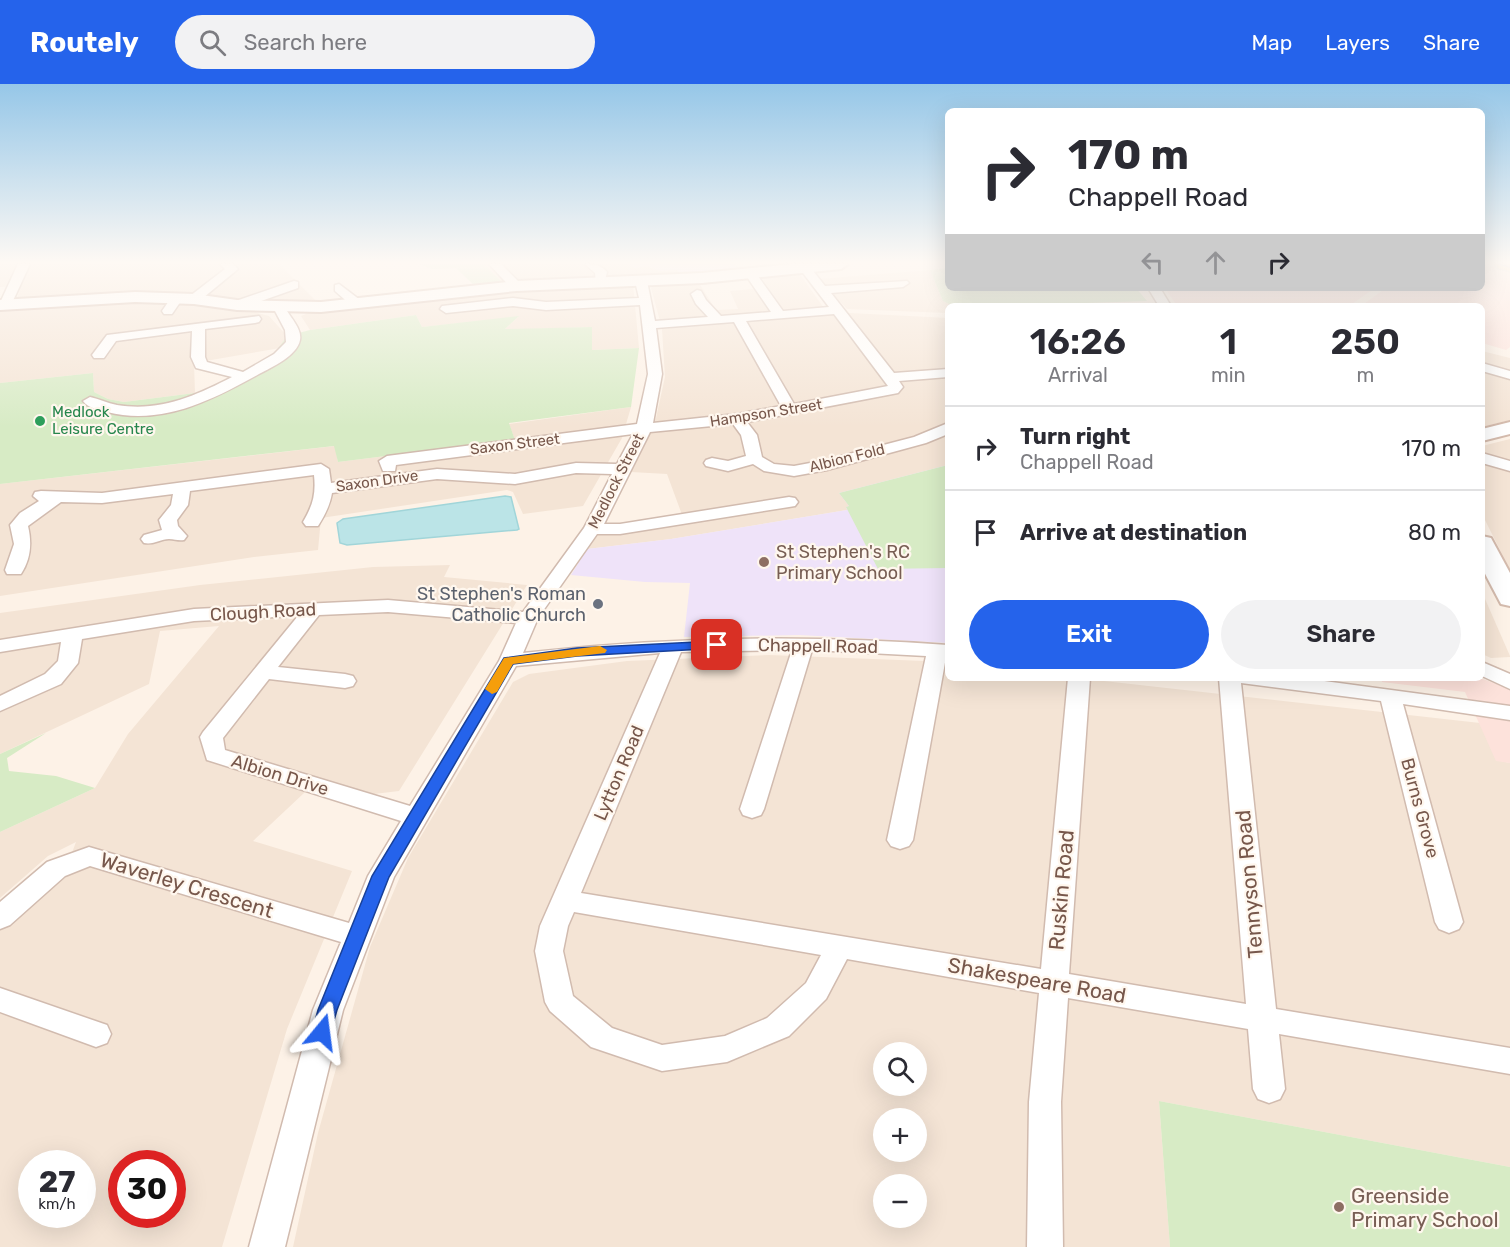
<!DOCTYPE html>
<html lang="en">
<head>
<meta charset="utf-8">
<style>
  :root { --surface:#fff; --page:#f2f2f3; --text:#2b2b33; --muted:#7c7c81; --line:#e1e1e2; --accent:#2563eb }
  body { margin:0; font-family:Rubik,sans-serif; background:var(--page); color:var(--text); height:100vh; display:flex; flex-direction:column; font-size:22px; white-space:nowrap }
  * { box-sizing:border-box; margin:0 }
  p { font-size:20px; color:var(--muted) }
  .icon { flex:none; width:33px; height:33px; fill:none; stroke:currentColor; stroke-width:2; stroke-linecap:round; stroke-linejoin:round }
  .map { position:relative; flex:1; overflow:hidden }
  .drawer { position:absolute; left:945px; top:219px; width:540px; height:378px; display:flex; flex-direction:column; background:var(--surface); border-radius:9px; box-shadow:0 6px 24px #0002 }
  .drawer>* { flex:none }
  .guide { position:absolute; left:945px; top:24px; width:540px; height:183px; border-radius:9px; box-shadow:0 6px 24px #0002; background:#fff; color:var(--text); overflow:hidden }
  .tools { position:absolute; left:873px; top:958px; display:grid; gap:12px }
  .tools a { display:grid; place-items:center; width:54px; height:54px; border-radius:50%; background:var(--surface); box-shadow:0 6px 24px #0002; font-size:30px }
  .speed { position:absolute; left:18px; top:1066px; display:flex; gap:12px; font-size:30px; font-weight:700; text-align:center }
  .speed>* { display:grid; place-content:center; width:78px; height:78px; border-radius:50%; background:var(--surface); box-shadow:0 6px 24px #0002; line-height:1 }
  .speed small { font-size:15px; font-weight:400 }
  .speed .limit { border:9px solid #d22; background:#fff; color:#111 }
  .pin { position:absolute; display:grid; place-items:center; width:51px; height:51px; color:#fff; margin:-26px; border-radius:12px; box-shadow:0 3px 9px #0006 }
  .me { position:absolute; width:66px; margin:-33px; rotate:16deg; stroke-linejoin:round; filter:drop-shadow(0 0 4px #0008) }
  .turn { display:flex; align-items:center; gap:21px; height:126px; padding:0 24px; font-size:27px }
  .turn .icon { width:78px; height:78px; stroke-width:2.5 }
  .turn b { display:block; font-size:42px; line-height:51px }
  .lanes { display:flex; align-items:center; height:57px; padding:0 24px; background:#0003; justify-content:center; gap:30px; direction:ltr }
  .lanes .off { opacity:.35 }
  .eta { display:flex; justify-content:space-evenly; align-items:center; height:102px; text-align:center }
  .eta b { font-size:36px; font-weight:600; line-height:42px }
  .cta { display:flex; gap:12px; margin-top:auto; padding:12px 24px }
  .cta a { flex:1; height:69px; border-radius:36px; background:var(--accent); color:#fff; font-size:24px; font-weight:600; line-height:69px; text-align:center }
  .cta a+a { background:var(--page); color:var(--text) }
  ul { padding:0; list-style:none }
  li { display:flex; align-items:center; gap:18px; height:84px; padding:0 24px; border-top:2px solid var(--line) }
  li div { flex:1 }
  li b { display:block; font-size:22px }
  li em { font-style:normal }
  header { display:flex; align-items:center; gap:36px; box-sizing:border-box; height:84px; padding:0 30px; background:var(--accent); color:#fff }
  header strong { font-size:28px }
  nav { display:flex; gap:33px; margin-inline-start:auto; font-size:21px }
  .search { width:420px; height:54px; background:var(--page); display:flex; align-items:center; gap:15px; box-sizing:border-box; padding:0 21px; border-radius:33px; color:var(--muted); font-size:22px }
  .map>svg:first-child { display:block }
  .residential { fill:#f4e4d5; fill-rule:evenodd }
  .commercial { fill:#fde2db }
  .education { fill:#efe3f9 }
  .green { fill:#d7ebc5 }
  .water { fill:#bbe4e7; stroke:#a1d5d9; stroke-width:1.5 }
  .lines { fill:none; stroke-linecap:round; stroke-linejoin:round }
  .street-casing { stroke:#d1bbaf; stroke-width:3 }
  .secondary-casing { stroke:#d4bbad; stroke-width:4 }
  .primary-casing { stroke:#d9d0cd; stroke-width:3 }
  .street { fill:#fff; fill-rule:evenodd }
  .secondary { fill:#fff; fill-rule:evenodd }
  .primary { fill:#fbd19f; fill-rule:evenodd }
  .tram { stroke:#b4a4c7; stroke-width:1.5 }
  .route { fill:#2563eb; stroke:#184099; stroke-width:1.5 }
  .slow { fill:#f59e0b }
  .leisure-dot { fill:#2e9e5b; stroke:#fff7ee; stroke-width:2 }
  .education-dot { fill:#8d6e63; stroke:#fff7ee; stroke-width:2 }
  .worship-dot { fill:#6b7280; stroke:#fff7ee; stroke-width:2 }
  .labels { text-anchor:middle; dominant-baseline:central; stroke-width:4.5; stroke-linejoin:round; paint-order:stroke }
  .far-leisure-label { font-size:15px; fill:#27864d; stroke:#fff7ee; text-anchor:start }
  .far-street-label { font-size:15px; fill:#77574b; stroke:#fff7ee }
  .education-label { font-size:18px; fill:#785e54; stroke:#fff7ee; text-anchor:start }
  .worship-label { font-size:18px; fill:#5b616d; stroke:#fff7ee; text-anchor:end }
  .street-label { font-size:18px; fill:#77574b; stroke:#fff7ee }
  .near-street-label { font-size:21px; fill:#77574b; stroke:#fff7ee }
  .near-education-label { font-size:21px; fill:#785e54; stroke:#fff7ee; text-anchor:start }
</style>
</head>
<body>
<header>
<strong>Routely</strong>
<div class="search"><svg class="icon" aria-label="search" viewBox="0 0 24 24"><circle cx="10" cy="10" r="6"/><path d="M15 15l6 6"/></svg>Search here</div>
<nav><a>Map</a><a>Layers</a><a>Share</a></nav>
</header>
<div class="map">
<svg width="1510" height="1163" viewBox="0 0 1510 1163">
  <rect width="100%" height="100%" fill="#fdf2e7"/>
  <g class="residential">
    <polygon points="0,180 279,180 316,217 273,219 187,210 16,217 21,202 0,203"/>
    <polygon points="483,180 629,180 634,184 648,182 650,184 677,186 683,194 503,199"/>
    <polygon points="930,186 943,217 951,221 976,222 948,222 948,229 847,225 819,195"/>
    <polygon points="799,189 824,224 660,237 651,204 659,201 699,199 716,226 738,225 730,207 765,204 762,194"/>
    <polygon points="633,200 639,264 592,266 591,243 504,246 518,233 422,243 416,231 310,246 301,232 313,227 506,204"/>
    <polygon points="162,216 247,226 269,232 287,252 280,264 194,279 195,309 124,318 108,315 94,308 93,289 0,299 0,223"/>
    <polygon points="850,229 948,234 948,381 839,409 850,423 847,426 671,455 587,465 596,451 680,440 681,428 667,390 631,388 656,334 665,293 662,245"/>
    <polygon points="1482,267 1510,274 1510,336 1482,343"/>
    <polygon points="631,323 622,354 583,422 523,430 513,408 507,406 321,434 318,466 254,473 0,512 0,400 335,362 338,378 515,356 509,340"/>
    <polygon points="1510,355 1510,486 1482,430 1482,362"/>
    <path d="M450 481 444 493 527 501 399 707 374 710 320 694 253 757 352 787 287 945 222 1163H0V844L64 790 76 758 48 772 0 814V748L95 704 128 650 219 542 160 547 149 600 0 670V529L200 501 373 483ZM32 1080H82V1131H32ZM122 1080H172V1131H122Z"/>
    <polygon points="1482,508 1510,572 1510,573 1491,574 1482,570"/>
    <path d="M769 571 925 577 948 580V594H1077L1480 639 1496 676 1510 679V1083L1159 1017 1170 1163H293L318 1049 370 863 408 774 513 598 529 590 627 577ZM884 969H916V1002H884ZM884 1035H916V1068H884ZM884 1101H916V1134H884Z"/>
  </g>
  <g class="commercial">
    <polygon points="1482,180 1510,186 1510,263 1506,266 1482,259 1482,222 1361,222 1386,204 1482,204"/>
    <polygon points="1165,204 1375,204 1349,222 1177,222"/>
    <polygon points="1381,594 1480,594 1510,605 1510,679 1496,677 1465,608 1382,598"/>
  </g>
  <g class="education">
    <polygon points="629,180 733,180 743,188 683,194 677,186 660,187 648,182 634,184"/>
    <polygon points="948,381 948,559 799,551 684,553 690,499 645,498 571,491 587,465 671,455 847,426 846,423 849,422 839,409"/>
  </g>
  <g class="green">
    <polygon points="419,180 483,180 503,199 475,202 456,184 432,185"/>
    <polygon points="948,184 948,204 1136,204 1147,217 994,222 951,221 943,217 930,186"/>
    <polygon points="416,231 422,243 519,232 505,245 592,243 592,266 639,264 631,323 509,339 515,356 338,378 334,362 0,400 0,299 93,289 94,308 108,315 124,318 195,309 207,306 274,270 287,252 310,246"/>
    <polygon points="948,381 948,484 878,485 846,423 849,422 839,409"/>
    <polygon points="46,649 7,674 9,687 56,692 95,704 0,748 0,670"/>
    <polygon points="1159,1017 1510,1083 1510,1163 1170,1163"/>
  </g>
  <polygon class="water" points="505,412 511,413 519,445 517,446 347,461 340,459 337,439 343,435"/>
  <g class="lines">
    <g class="street-casing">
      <g id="street">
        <polygon points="18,180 30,180 11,221 9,224 1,224 0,219"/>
        <polygon points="220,180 233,180 238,185 198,218 190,218 190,212 225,185"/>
        <polygon points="489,180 501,180 520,199 520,205 512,205"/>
        <path d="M585 180C594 180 600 180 607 188L604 200H596L595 189Z"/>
        <path d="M806 182 810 183 825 202 907 197 909 199 903 203 831 209 894 289 948 285V293L899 297 903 303 898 309 747 338 757 351 762 373 774 380 794 382 826 376 914 353 948 339V350L926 359 827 386 794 392 764 387 753 380 728 387 706 382 704 379 706 376 712 374 728 377 746 372 741 351 733 340 650 348 604 440H620L789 413 795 414 798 418 795 422 789 423 620 450H597L538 534 523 569C665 553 806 550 948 561V573H946L913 756 909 762 900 765 891 762 887 756 926 572 812 566 764 725 761 731 752 734 743 731 740 725 792 566 681 568 581 809 1041 885 1068 594H1090L1069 890 1246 920 1219 594H1302L1510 622V636L1403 620 1463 838 1459 845 1449 849 1439 845 1435 838 1381 617 1241 599 1276 925 1510 964V990L1279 950 1285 1005 1280 1015 1269 1019 1258 1015 1253 1005 1248 945 1068 914 1061 1018 1063 1163H1027L1029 1018 1039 909 847 875 826 915 789 952 727 978 662 987 591 963 550 927 545 918 535 867 540 842 660 569 516 582 394 793 343 926 285 1163H249L313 926 341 858 90 782 65 792 10 841 0 845V818L47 778 89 763 349 839 368 792 401 737 207 676 200 653 203 648 298 532 194 537 82 555 78 579 61 600 0 627V612L45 590 58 577 61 558 0 568V556L194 525 388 516 523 528 584 444 612 390 576 389 515 400 437 395 332 409C330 421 325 431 318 442H306L303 438C313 421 316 410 314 391L190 407 188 421 177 436 178 442 187 452 184 456C178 457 175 455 169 455 160 455 154 461 144 459L141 455 144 451 162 446 159 436 171 421 173 410 102 419 61 418 28 442C32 459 31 475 21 490H7L5 486 14 460 10 441 20 429 39 417 33 412 35 408 41 407 102 409 321 380 329 385 331 399 437 385 515 390 576 379 617 380 633 350 396 381 395 387H383L379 377 387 372 637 340 648 290 640 221 546 226 513 222 446 229 440 225 442 222 513 214 546 218 639 214 635 197 641 193 647 197 655 237 708 233 696 220 691 210 697 206 701 207 706 216 721 232 771 228 745 190 751 187 755 188 783 227 829 223 800 185ZM834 230 888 302 794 320 746 237ZM734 238 781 322 737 330 653 339 662 290 656 244ZM388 528 516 539 499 577 410 722 225 666 223 654 269 595 345 604 353 602 356 597 353 592 345 590 278 583 319 531ZM574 828 821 871 806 899 767 934 725 952 662 961 612 944 573 912 563 867 568 842Z"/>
        <polygon points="294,197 298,198 298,204 241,224 233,224 231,221 233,218"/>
        <polygon points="339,200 360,216 360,222 352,222 335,207 335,201"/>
        <polygon points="1148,204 1160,204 1171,222 1159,222"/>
        <polygon points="177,210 183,214 172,230 164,230 162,227 173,211"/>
        <path d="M284 219 290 223 287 227C292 235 302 246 300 256 297 272 272 283 259 290 212 316 162 342 107 328 99 326 88 324 83 317L90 313C99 315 107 319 117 321 160 328 195 312 232 293L196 284 191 273 192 247 116 257 104 274H94L92 271 107 251 259 232 261 235 259 238 255 239 205 245V273L207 278 243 288 274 270 286 258 285 246 275 227 280 220Z"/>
        <polygon points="1482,279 1510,287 1510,295 1482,287"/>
        <polygon points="1482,369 1510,377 1510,387 1482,379"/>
        <polygon points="1482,578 1510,590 1510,605 1482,592"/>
        <polygon points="0,904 107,941 111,950 107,959 96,963 0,928"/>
      </g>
    </g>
    <g class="secondary-casing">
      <g id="secondary">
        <polygon points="792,180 848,180 841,185 702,199 516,207 321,228 237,226 194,220 135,218 0,226 0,216 135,208 194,210 237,216 321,218 516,197 702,189"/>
        <polygon points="1510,338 1510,350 1482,357 1482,345"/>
        <polygon points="1482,452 1491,454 1510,489 1510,522 1501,520 1482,484"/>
      </g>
    </g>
    <g class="primary-casing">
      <polygon id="primary" points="1495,180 1510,180 1510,187 1498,184"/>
    </g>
    <use href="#street" class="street"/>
    <use href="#secondary" class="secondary"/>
    <use href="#primary" class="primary"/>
    <polyline class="tram" points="1499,180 1510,183"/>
  </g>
  <linearGradient id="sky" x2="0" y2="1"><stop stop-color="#96c7e8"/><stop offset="0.52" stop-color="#fef9f4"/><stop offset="1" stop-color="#fef9f4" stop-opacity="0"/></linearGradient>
  <rect width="1510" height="343" fill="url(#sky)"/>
  <polygon class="route" points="717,557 722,558 724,561 722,564 577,572 513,580 389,793 337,926 329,954 322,956 315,954 312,948 318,926 372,792 504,574 577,564"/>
  <polygon class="slow" points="600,562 607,566 605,569 513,580 497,608 492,610 485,605 504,574"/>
  <circle class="leisure-dot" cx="40" cy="337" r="6"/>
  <g class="education-dot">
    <circle cx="764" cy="478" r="6"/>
    <circle cx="1339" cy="1123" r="6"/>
  </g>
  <circle class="worship-dot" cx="598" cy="520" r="6"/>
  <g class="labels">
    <g class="far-leisure-label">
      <text x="52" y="328">Medlock<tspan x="52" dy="17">Leisure Centre</tspan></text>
    </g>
    <g class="far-street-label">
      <text transform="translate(766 329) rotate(-9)">Hampson Street</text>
      <text transform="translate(515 360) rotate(-7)">Saxon Street</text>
      <text transform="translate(847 374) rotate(-14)">Albion Fold</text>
      <text transform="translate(377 397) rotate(-8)">Saxon Drive</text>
      <text transform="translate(616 397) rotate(-63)">Medlock Street</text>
    </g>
    <g class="education-label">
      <text x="776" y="468">St Stephen's RC<tspan x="776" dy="21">Primary School</tspan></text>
    </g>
    <g class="worship-label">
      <text x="586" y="510">St Stephen's Roman<tspan x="586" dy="21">Catholic Church</tspan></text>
    </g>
    <g class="street-label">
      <text transform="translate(263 528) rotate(-3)">Clough Road</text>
      <text transform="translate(818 562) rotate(1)">Chappell Road</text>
      <text transform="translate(619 689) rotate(-67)">Lytton Road</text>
      <text transform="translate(280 691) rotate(17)">Albion Drive</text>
      <text transform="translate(1420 724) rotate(75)">Burns Grove</text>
    </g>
    <g class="near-street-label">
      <text transform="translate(1249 800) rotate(-95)">Tennyson Road</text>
      <text transform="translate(187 801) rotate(17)">Waverley Crescent</text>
      <text transform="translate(1061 806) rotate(-85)">Ruskin Road</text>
      <text transform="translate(1037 896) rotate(10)">Shakespeare Road</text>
    </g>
    <g class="near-education-label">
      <text x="1351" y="1111">Greenside<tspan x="1351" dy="24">Primary School</tspan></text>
    </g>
  </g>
</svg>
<div class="tools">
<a><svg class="icon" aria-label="search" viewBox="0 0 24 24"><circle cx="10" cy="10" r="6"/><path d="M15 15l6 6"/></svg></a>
<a>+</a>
<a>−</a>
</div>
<div class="speed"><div>27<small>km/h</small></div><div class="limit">30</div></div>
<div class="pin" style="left:717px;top:561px;background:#d93025"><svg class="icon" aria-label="arrive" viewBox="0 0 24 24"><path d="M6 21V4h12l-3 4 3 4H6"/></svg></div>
<svg class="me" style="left:322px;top:948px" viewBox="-20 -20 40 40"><path d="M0-17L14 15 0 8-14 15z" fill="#2563eb" stroke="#fff" stroke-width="4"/></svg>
<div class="guide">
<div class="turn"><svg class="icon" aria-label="right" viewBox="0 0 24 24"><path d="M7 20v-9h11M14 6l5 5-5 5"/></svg><div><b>170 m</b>Chappell Road</div></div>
<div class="lanes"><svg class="icon off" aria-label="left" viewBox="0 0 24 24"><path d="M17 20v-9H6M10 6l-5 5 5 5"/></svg><svg class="icon off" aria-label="ahead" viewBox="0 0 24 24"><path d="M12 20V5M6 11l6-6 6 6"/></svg><svg class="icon" aria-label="right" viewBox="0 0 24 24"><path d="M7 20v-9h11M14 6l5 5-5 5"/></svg></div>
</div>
<section class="drawer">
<div class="eta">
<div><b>16:26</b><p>Arrival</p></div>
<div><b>1</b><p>min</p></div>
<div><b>250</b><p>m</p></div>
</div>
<ul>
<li><svg class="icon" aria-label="right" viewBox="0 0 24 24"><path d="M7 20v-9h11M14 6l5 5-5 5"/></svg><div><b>Turn right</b><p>Chappell Road</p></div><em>170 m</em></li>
<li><svg class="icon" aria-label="arrive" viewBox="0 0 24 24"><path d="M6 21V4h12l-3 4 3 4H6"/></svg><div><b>Arrive at destination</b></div><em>80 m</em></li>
</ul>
<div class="cta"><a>Exit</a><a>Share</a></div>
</section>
</div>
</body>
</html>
